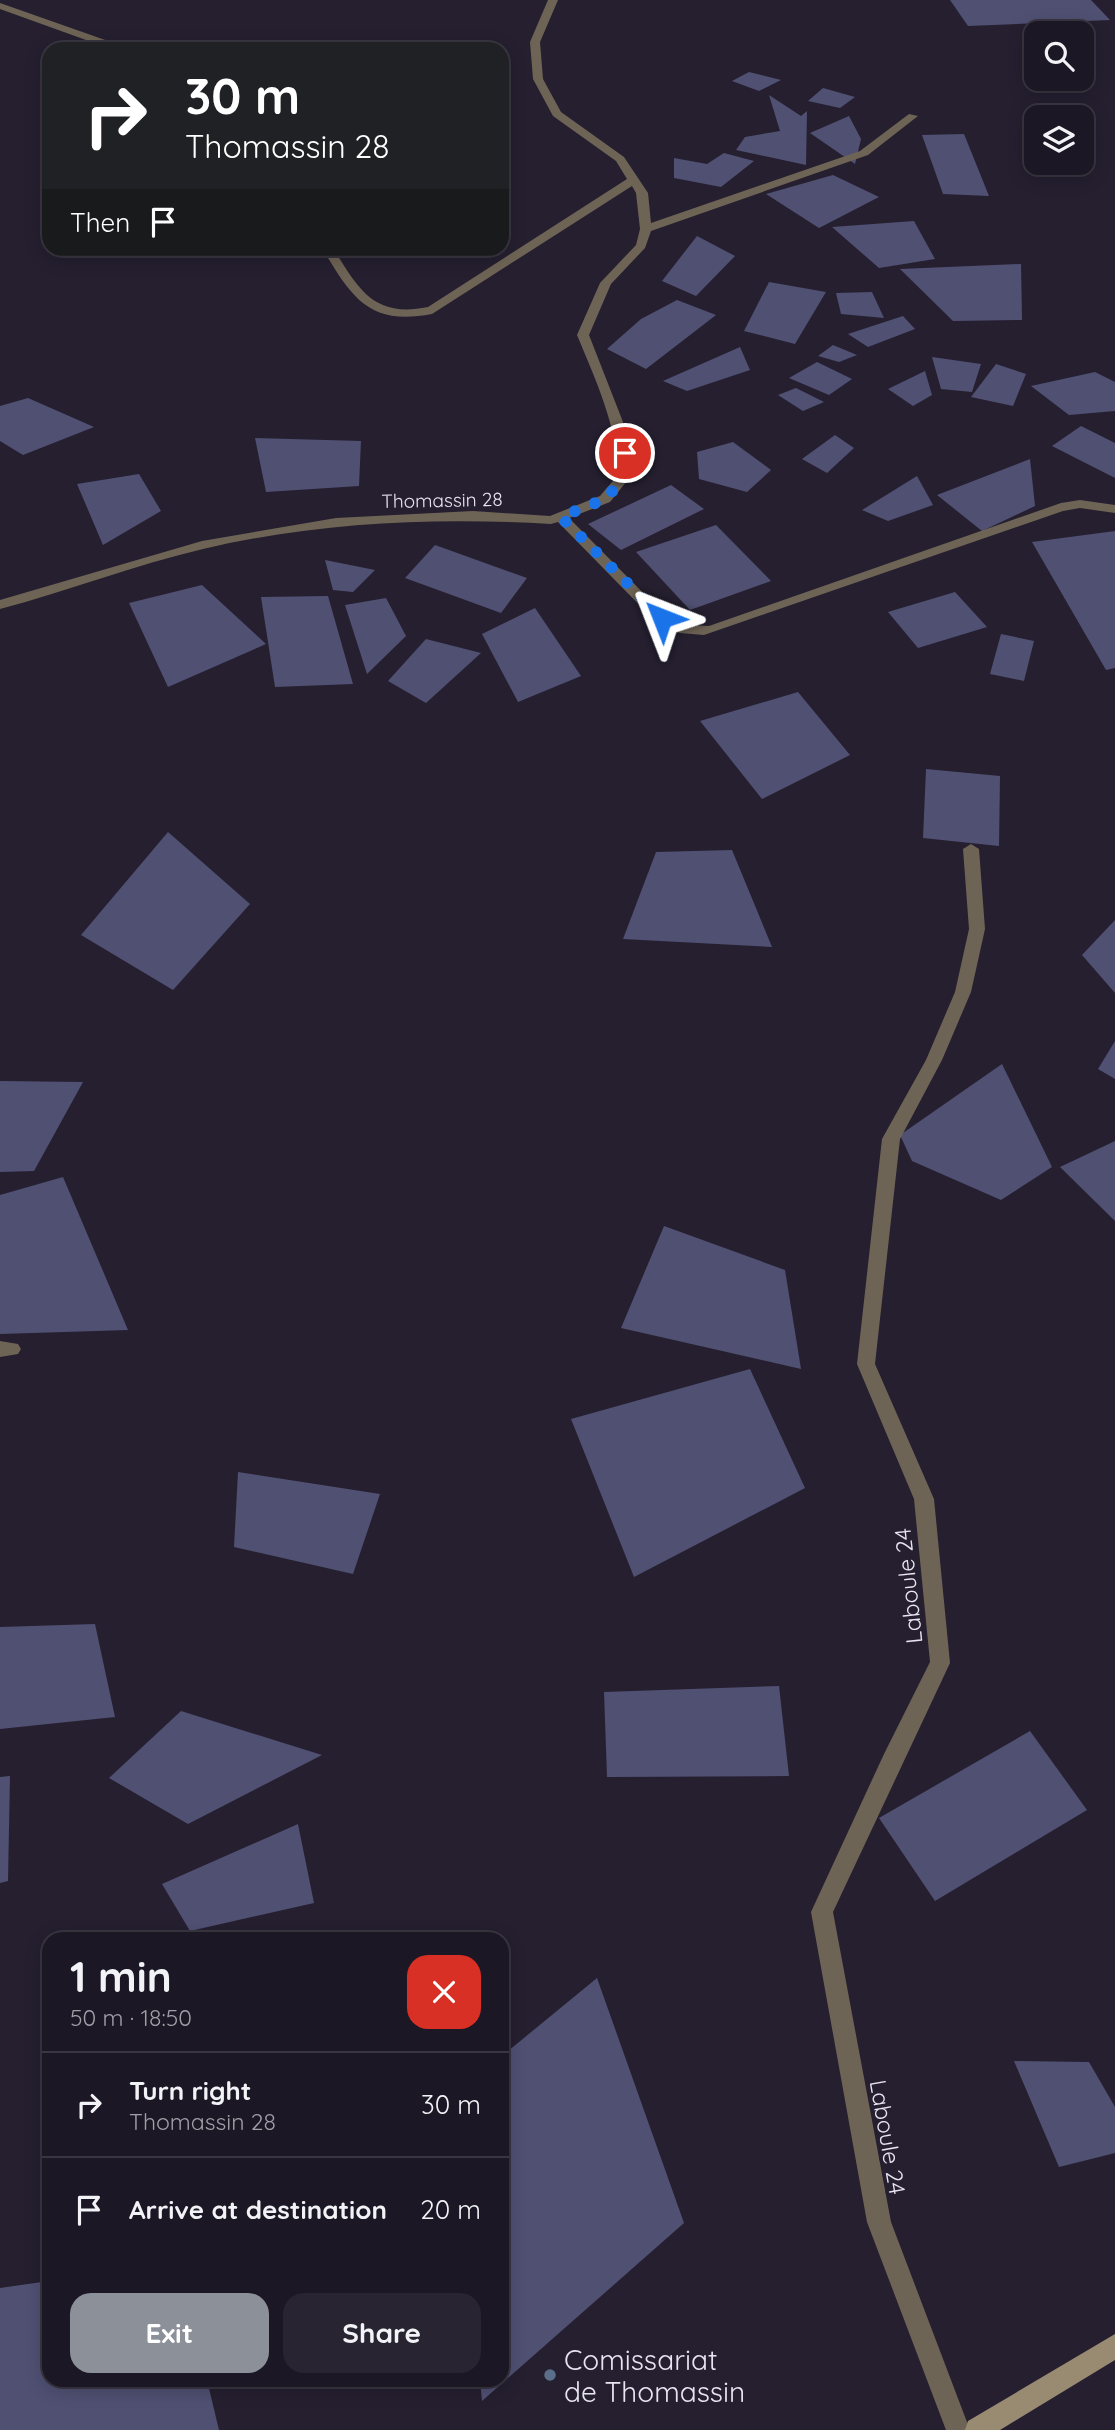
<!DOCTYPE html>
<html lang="en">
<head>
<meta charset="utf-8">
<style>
  :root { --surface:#1c1724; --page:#292431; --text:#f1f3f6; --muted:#a09fa6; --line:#3a3641; --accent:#8c9099 }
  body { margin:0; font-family:Quicksand,sans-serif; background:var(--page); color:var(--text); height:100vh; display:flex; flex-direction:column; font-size:26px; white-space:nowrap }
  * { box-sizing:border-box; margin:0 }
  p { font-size:23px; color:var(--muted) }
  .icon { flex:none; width:38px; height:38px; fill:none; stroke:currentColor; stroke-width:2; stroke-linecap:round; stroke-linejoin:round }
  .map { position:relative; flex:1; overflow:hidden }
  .drawer { position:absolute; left:42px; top:1932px; width:467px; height:455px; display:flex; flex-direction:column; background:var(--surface); border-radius:21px; box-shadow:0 4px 18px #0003,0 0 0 2px var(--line) }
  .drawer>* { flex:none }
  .hud { position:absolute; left:42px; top:42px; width:467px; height:214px; border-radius:21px; box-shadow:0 4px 18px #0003,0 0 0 2px var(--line); background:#202124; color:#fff; overflow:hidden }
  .controls { position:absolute; left:1024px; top:21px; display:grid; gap:14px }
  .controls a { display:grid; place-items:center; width:70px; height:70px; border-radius:14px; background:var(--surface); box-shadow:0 4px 18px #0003,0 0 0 2px var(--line); font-size:35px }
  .pin { position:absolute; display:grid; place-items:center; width:60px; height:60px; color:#fff; margin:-30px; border:4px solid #fff; border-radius:50%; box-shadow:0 2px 7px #0007 }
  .me { position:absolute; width:77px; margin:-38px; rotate:315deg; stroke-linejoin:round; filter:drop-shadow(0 0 5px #0008) }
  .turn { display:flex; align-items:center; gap:24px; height:147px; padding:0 28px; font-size:32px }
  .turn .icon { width:91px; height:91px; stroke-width:2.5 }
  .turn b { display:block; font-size:49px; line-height:60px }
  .then { display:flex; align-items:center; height:66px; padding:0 28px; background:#0003; gap:14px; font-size:26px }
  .round { display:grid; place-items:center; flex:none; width:74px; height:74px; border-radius:21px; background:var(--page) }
  .head { display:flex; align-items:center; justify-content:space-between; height:119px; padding:0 28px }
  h1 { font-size:42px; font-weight:800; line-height:52px }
  .action { display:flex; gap:14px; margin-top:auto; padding:14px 28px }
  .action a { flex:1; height:80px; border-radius:21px; background:var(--accent); color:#fff; font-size:28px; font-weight:800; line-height:80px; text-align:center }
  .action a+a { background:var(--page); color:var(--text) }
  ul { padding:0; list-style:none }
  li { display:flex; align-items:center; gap:21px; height:105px; padding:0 28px; border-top:2px solid var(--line) }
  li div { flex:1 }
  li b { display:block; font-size:26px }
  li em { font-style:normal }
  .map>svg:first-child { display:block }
  .building { fill:#505073 }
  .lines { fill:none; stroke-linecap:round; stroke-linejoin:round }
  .minor { fill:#6e6455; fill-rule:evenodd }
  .secondary { fill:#998a72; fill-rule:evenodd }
  .route { stroke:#1a73e8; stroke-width:12; stroke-dasharray:0 21.6 }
  .service-dot { fill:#5c6f8a; stroke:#251f30; stroke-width:2.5 }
  .labels { text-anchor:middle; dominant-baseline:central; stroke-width:7; stroke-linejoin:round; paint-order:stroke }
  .far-street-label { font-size:19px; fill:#e8e4f0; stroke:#251f30 }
  .street-label { font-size:23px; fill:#e8e4f0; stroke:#251f30 }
  .near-poi-label { font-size:28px; fill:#e8e4f0; stroke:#251f30; text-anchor:start }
</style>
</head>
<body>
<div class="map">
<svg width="1115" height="2430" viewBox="0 0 1115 2430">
  <rect width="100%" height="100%" fill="#251f30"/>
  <g class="building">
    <polygon points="950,0 1091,0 1110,20 968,26"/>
    <polygon points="749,72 781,80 759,91 732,81"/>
    <polygon points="823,88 855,97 840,108 808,101"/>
    <polygon points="769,95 801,116 807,111 806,165 736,150 745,137 780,131"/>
    <polygon points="849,116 861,139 855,164 810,133"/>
    <polygon points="964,134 989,196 943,194 922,135"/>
    <polygon points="724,153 754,161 721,187 674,178 674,158 707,164"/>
    <polygon points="833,175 879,197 819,228 766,194"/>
    <polygon points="914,221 935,259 879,268 832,227"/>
    <polygon points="697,236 735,256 696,296 662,281"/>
    <polygon points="1021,264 1022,320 953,321 900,269"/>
    <polygon points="769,282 826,292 795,344 744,331"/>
    <polygon points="872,292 884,318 841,314 836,293"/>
    <polygon points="677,300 716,315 646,369 607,349 641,319"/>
    <polygon points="903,316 915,329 868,347 848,334"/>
    <polygon points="833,345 857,355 839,362 818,356"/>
    <polygon points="740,347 750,370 687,391 663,381"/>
    <polygon points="932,357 981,364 972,392 941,389"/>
    <polygon points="817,362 852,379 829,395 789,378"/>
    <polygon points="996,364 1026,374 1013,406 971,397"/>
    <polygon points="925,371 932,395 913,406 888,389"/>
    <polygon points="1095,372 1115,382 1115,411 1069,415 1031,386"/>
    <polygon points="796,388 824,402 803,411 778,395"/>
    <polygon points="28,398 94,427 23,455 0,441 0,406"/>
    <polygon points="1081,426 1115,443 1115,478 1052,446"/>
    <polygon points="835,435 854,448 827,473 802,459"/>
    <polygon points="255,438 361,441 359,486 266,492"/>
    <polygon points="733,442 771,470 747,492 699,479 697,452"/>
    <polygon points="1030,459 1035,506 982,531 937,495"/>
    <polygon points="139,474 161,511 103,545 77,484"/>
    <polygon points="917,476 933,505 888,521 862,510"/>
    <polygon points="671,485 704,509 621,550 588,524"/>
    <polygon points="716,525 771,581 690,610 636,552"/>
    <polygon points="1115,531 1115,668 1106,670 1032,542"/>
    <polygon points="435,545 527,578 501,613 405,578"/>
    <polygon points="325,560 375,570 353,592 333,590"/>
    <polygon points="202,585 266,644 168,687 129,603"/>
    <polygon points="955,592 987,627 918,648 888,612"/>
    <polygon points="328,596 353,684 275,687 261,597"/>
    <polygon points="386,598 406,636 367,674 345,605"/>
    <polygon points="535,608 581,676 518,702 482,634"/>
    <polygon points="1001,634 1034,641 1024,681 990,674"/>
    <polygon points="426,639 481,653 426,703 388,681"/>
    <polygon points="798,692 850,755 762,799 700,721"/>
    <polygon points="926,769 1000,776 999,846 923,838"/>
    <polygon points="168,832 250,904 173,990 81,935"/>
    <polygon points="732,850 772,947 623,939 656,852"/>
    <polygon points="1115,920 1115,993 1082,955"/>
    <polygon points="1115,1041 1115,1079 1098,1069"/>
    <polygon points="1002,1064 1052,1167 1001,1200 912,1161 900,1135"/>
    <polygon points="0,1081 83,1082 34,1171 0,1172"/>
    <polygon points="1115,1141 1115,1221 1060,1167"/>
    <polygon points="63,1177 128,1330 0,1334 0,1195"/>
    <polygon points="664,1226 785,1270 801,1369 621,1328"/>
    <polygon points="750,1369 805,1488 634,1577 571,1419"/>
    <polygon points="238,1472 380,1494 353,1574 234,1547"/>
    <polygon points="95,1624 115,1717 0,1729 0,1627"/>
    <polygon points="779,1686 789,1776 607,1777 604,1692"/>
    <polygon points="181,1711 322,1755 188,1824 109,1778"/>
    <polygon points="1030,1731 1087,1810 935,1901 879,1818"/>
    <polygon points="10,1776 8,1881 0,1883 0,1777"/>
    <polygon points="298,1824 314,1903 190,1931 162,1884"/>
    <polygon points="597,1978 684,2223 482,2401 480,2380 502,2380 502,2056"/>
    <polygon points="1014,2061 1089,2062 1115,2107 1115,2153 1059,2167"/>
    <polygon points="49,2281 49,2380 207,2380 219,2430 0,2430 0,2288"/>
  </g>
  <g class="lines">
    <g class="minor">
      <path d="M548 0H558L540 42 543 79 561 112 624 157 648 193 651 223 860 151 909 114 918 116 868 155 651 231 645 248 611 284 589 335 623 422 631 476 610 502 569 518 666 616 686 625 709 626 1061 503 1080 500 1115 505V513L1080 508 1063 511 704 635 680 633 656 622 558 522 551 524C435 517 317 522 203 549 135 565 68 591 0 609V600L202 541 336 518 473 511 550 516 600 496 618 475C617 425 596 381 577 335L600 283 636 245 640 229 636 193 632 186 432 314C369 326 352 298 322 248H333C359 290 374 318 428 307L627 179 616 161 553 116 533 79 530 42Z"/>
      <polygon points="0,3 125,47 126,49 111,49 0,9"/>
      <polygon points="971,844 979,849 985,929 971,992 942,1060 900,1139 875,1364 934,1499 950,1663 833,1912 891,2222 970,2430 946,2430 867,2222 811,1912 884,1754 930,1662 914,1499 857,1364 882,1139 926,1060 955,992 969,929 963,849"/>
      <polygon points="0,1341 18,1344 21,1349 18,1354 0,1357"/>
    </g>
    <polygon class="secondary" points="1115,2334 1115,2360 1000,2430 965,2430 968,2421"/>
  </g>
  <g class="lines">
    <polyline class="route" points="625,453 625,477 605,499 561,517 662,618"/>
  </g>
  <circle class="service-dot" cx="550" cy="2375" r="7"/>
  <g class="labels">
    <g class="far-street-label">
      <text transform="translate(442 500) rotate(-1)">Thomassin 28</text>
    </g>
    <g class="street-label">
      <text transform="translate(908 1586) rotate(-96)">Laboule 24</text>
      <text transform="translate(888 2137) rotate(80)">Laboule 24</text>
    </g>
    <g class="near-poi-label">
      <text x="564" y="2359">Comissariat<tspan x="564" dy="32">de Thomassin</tspan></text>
    </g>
  </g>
</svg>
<div class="controls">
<a><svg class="icon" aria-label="search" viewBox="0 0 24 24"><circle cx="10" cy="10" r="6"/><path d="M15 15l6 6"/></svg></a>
<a><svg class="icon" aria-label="layers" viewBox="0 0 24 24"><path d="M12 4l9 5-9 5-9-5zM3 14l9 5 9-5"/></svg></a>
</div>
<div class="pin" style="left:625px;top:453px;background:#d93025"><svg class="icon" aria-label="arrive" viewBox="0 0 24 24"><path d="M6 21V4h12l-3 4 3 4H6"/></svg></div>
<svg class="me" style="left:662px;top:618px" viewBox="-20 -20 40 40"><path d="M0-17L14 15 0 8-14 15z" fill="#1a73e8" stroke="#fff" stroke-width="4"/></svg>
<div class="hud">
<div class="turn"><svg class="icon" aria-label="right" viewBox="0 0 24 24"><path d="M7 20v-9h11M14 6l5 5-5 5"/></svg><div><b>30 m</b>Thomassin 28</div></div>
<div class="then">Then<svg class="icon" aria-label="arrive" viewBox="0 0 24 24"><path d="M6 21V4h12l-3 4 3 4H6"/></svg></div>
</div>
<section class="drawer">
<div class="head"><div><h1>1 min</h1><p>50 m · 18:50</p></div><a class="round" style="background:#d93025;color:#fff"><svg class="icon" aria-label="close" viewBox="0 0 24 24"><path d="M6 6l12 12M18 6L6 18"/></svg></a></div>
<ul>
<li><svg class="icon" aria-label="right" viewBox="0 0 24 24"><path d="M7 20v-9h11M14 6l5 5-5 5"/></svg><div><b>Turn right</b><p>Thomassin 28</p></div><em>30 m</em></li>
<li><svg class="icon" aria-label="arrive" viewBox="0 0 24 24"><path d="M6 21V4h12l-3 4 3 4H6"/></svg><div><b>Arrive at destination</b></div><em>20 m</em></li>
</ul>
<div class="action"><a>Exit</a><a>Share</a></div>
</section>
</div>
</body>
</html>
